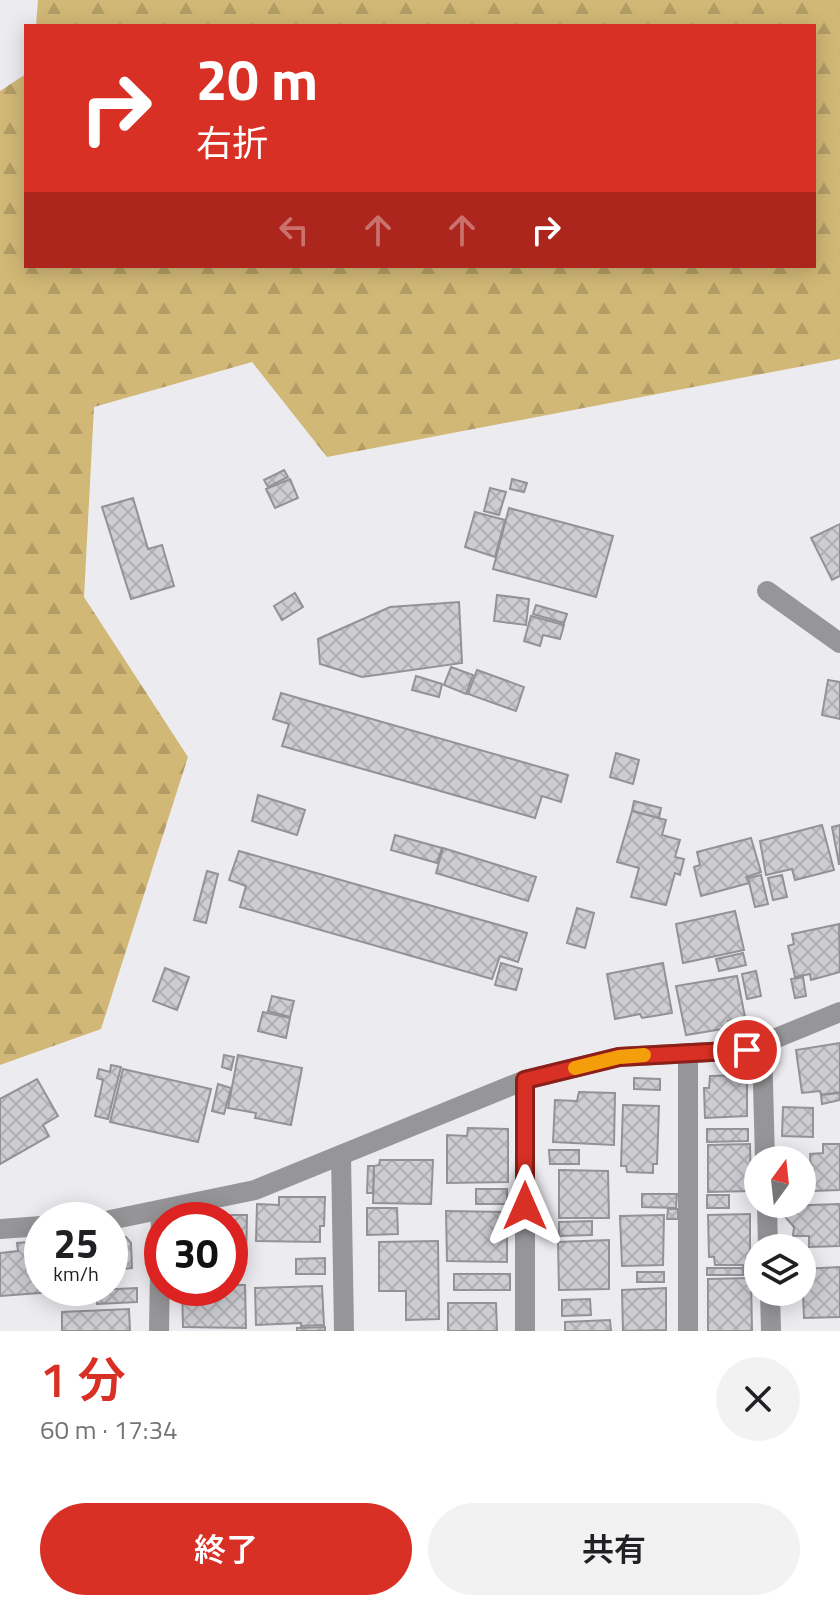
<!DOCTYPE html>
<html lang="ja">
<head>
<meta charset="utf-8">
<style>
  :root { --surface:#fff; --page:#f2f2f2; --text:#202124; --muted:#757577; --accent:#d93025 }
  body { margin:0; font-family:"Titillium Web","Noto Sans JP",sans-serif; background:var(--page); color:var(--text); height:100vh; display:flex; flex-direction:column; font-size:30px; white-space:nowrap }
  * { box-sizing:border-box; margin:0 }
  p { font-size:26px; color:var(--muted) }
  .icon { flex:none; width:44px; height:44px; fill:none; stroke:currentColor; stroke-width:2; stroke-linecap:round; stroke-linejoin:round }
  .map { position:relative; height:1331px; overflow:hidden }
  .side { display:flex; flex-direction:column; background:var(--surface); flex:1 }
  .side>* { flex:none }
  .banner { position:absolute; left:24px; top:24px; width:792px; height:244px; border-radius:0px; box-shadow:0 4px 20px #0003; background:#d93025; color:#fff; overflow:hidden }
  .needle { width:52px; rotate:15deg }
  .tools { position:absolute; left:744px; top:1146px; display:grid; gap:16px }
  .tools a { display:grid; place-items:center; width:72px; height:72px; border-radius:50%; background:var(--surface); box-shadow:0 4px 20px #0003; font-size:40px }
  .speed { position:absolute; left:24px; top:1202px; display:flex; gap:16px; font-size:40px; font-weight:700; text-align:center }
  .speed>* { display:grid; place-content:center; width:104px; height:104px; border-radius:50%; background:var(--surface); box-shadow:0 4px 20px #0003; line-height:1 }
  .speed small { font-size:20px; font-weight:400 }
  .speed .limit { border:12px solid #d22; background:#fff; color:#111 }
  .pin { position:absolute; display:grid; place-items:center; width:68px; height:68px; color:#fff; margin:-34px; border:4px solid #fff; border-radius:50%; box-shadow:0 2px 8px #0007 }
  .me { position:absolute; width:88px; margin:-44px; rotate:0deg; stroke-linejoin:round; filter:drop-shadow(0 0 6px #0008) }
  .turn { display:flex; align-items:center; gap:28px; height:168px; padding:0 40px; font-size:36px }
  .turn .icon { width:104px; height:104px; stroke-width:2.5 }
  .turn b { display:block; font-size:56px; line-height:68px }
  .lanes { display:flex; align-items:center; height:76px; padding:0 40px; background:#0003; justify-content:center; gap:40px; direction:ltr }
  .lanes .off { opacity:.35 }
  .round { display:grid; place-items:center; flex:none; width:84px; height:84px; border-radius:42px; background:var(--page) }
  .summary { display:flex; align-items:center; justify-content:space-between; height:136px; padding:0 40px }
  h1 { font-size:48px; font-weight:600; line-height:60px; color:var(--accent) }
  .button { display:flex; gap:16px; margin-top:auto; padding:16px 40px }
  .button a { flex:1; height:92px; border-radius:48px; background:var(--accent); color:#fff; font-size:32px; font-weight:600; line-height:92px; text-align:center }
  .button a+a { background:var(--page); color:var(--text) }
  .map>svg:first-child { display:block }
  .forest { fill:url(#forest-firs) }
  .building { fill:url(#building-cross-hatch); stroke:#939297; stroke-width:2 }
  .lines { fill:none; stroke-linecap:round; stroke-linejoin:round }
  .minor { stroke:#969597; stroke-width:20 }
  .route-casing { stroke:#8d1f18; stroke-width:20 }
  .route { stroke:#d93025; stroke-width:14 }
  .slow { stroke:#f59e0b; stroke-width:14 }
</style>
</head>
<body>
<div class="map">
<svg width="840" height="1331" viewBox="0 0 840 1331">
  <defs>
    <pattern id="forest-firs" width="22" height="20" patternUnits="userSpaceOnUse" patternTransform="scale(2)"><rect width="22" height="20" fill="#d2b876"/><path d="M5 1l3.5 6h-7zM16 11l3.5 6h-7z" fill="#b39d65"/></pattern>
    <pattern id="building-cross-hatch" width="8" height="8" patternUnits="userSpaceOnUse" patternTransform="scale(2)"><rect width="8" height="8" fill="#cecdd2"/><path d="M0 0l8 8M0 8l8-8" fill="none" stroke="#b0afb3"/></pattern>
  </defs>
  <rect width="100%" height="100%" fill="#ecebf0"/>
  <polygon class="forest" points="38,0 840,0 840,359 327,457 252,362 94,407 84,597 188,757 101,1029 0,1065 0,91 26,74 26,266 814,266 814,26 36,26"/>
  <g class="building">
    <polygon points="284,470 288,477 268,487 264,480"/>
    <polygon points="290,479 298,498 275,508 266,489"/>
    <polygon points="512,479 527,483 524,492 510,489"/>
    <polygon points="490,488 506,492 499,515 484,511"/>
    <polygon points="133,498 148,549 162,545 174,586 131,599 102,507"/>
    <polygon points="509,508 613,536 596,597 493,569"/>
    <polygon points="475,512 505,520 495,557 465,547"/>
    <polygon points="840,524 840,576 832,580 811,538"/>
    <polygon points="295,593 303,607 282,620 274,606"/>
    <polygon points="497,595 529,599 526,625 494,621"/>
    <polygon points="459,602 462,663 362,677 320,664 318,639 390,607"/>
    <polygon points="536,605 567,614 564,623 533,614"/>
    <polygon points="531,616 564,625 560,639 543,635 540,646 524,641"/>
    <polygon points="451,667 473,675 466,694 444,685"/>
    <polygon points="477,670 524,687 516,711 468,694"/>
    <polygon points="416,676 442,684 439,697 412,690"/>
    <polygon points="828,680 840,682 840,719 822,715"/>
    <polygon points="281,693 568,775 561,802 542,796 535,818 282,746 289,724 273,719"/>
    <polygon points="616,753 639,760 633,784 610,777"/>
    <polygon points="258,795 305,810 297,835 252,821"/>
    <polygon points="634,801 661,808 659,818 632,811"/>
    <polygon points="632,811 666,820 662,835 680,840 675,857 684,859 680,875 675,873 666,905 631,897 639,868 617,862"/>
    <polygon points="822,825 834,870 795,880 792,869 766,875 760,841"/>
    <polygon points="840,825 840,864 839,864 832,827"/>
    <polygon points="395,835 442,848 437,863 391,850"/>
    <polygon points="751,838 761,872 746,877 749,883 701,896 694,867 700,865 697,852"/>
    <polygon points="443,848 536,877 528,901 436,873"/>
    <polygon points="239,851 527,933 518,962 500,956 492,979 240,907 246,886 229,880"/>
    <polygon points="207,871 218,874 206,923 194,920"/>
    <polygon points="761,875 768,904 755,907 748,878"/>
    <polygon points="782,875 787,897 773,900 768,878"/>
    <polygon points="577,908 594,913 585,948 567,943"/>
    <polygon points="735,911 744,950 683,963 676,924"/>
    <polygon points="839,924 840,972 811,980 810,974 795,977 788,946 794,944 792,934"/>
    <polygon points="743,953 746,965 719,971 716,959"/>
    <polygon points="501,963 522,969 516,990 495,985"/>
    <polygon points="663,963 672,1013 642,1018 640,1014 615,1019 607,974"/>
    <polygon points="165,968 189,977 177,1010 153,1001"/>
    <polygon points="756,971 761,996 747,999 742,974"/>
    <polygon points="737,976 745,1017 728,1021 729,1028 686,1035 676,986"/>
    <polygon points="803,977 806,996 795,998 791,979"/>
    <polygon points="272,996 294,1001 290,1017 268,1011"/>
    <polygon points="263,1012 290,1018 286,1038 258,1031"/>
    <polygon points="840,1043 840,1092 821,1095 820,1091 802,1093 796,1050"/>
    <polygon points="224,1055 234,1057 231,1070 222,1067"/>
    <polygon points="238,1055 302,1068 291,1125 255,1118 256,1113 228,1108"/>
    <polygon points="111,1065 121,1067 108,1119 95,1116 103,1080 97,1078 99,1069 110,1072"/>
    <polygon points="123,1069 211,1089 198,1142 110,1122"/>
    <polygon points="747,1075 747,1116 705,1118 704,1088 709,1088 710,1076"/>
    <polygon points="634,1078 660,1079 660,1090 634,1089"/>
    <polygon points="37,1079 58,1116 43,1125 49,1136 0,1164 0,1099"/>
    <polygon points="218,1084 231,1088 224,1114 212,1111"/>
    <polygon points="579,1092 615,1093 614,1145 553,1142 555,1100 577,1101"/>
    <polygon points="840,1093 840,1100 822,1104 821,1095"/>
    <polygon points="623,1105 659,1106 657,1164 653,1164 653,1173 627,1172 626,1166 621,1166"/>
    <polygon points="783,1107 813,1108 813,1137 782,1136"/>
    <polygon points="468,1128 508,1129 508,1182 447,1183 447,1135 467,1136"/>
    <polygon points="707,1129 748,1129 748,1141 707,1142"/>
    <polygon points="750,1144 751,1191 708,1192 708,1145"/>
    <polygon points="823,1144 840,1144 840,1190 812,1191 810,1154 823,1153"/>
    <polygon points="549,1150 579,1150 579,1164 550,1164"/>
    <polygon points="380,1160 433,1160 431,1204 373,1203 374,1166 379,1165"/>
    <polygon points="368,1166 374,1166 373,1193 367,1193"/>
    <polygon points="802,1168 808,1168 809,1200 802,1200"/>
    <polygon points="559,1170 608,1171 609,1218 559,1218"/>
    <rect x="476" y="1189" width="31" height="15"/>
    <polygon points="642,1194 677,1194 676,1208 642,1207"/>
    <rect x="707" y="1195" width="22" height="13"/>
    <polygon points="279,1197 325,1197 324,1226 320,1226 320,1242 256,1241 257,1204 279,1205"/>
    <polygon points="840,1204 840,1246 809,1247 809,1236 793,1236 794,1227 781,1212 781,1206"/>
    <polygon points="367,1208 397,1208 398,1234 367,1235"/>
    <polygon points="668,1209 678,1209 678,1219 667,1219"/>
    <polygon points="446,1211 507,1212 507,1262 447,1261"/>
    <polygon points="750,1214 750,1271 744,1271 743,1265 715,1265 714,1257 709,1257 708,1215"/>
    <polygon points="225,1215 247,1215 246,1264 230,1264 230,1220 218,1220 219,1217"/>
    <polygon points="664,1215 663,1265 622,1266 620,1216"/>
    <polygon points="592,1221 592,1235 559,1236 559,1222"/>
    <polygon points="126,1237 131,1243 132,1268 122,1269 122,1275 110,1276 110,1238"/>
    <polygon points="609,1240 609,1289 559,1290 558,1242"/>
    <polygon points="42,1241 42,1288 52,1288 52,1292 0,1296 0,1253 18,1251 17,1243"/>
    <polygon points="438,1241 439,1319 406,1320 406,1291 379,1291 379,1242"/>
    <polygon points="325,1258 325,1274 296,1274 296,1259"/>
    <polygon points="840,1267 840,1317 804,1318 802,1269"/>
    <rect x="707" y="1268" width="36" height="7"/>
    <rect x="637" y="1272" width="27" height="10"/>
    <rect x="454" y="1274" width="56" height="16"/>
    <polygon points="751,1278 752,1331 708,1331 708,1279"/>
    <polygon points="230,1285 245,1285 246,1328 183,1327 182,1288 230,1288"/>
    <polygon points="322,1286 324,1325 301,1326 301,1323 256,1325 255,1288"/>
    <polygon points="137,1288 137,1302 97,1304 96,1290"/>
    <polygon points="666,1288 666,1330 623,1331 622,1290"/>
    <polygon points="590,1299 591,1315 562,1316 562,1300"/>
    <polygon points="448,1303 496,1303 497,1331 448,1331"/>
    <polygon points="129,1309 130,1331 62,1331 62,1312"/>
    <polygon points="610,1320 611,1331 565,1331 565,1322"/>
    <polygon points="325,1327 325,1331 297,1331 297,1328"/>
  </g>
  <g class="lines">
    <g class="minor">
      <polyline points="767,591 840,643"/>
      <polyline points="762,1044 765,1160"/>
      <polyline points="688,1053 688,1331"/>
      <polyline points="341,1155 344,1331"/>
      <polyline points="767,1204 768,1248"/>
      <polyline points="110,1220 255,1190 525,1080 619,1057 747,1050 840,1012"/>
      <polyline points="0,1229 42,1226"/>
      <polyline points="770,1292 771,1331"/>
      <polyline points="159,1331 161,1210"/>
      <polyline points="525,1331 525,1080"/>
    </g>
  </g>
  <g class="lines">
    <g class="route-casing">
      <polyline id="route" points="525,1206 525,1080 619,1057 747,1050"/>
    </g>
    <use href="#route" class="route"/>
    <polyline class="slow" points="575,1068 619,1057 644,1055"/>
  </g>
</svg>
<div class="tools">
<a><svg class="needle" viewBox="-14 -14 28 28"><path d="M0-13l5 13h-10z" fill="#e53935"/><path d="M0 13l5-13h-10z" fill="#757577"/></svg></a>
<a><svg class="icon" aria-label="layers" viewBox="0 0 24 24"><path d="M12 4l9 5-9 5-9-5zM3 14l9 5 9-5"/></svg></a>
</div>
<div class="speed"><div>25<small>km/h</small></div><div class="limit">30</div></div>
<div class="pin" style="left:747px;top:1050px;background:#d93025"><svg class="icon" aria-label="arrive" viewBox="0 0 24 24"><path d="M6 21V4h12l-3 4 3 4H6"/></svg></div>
<svg class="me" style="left:525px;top:1206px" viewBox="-20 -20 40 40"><path d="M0-17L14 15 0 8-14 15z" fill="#d93025" stroke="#fff" stroke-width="4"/></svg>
<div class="banner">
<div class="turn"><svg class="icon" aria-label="right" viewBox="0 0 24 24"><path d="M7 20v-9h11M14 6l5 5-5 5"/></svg><div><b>20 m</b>右折</div></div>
<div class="lanes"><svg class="icon off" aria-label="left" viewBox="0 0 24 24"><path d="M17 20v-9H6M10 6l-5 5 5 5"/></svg><svg class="icon off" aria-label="ahead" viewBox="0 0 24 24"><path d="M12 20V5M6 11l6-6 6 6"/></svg><svg class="icon off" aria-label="ahead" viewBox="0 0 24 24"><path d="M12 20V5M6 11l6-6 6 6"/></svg><svg class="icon" aria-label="right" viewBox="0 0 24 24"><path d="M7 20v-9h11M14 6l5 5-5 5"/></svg></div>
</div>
</div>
<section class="side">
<div class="summary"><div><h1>1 分</h1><p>60 m · 17:34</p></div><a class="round"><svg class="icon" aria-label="close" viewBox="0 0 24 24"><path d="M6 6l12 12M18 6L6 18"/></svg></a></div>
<div class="button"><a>終了</a><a>共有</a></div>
</section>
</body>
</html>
